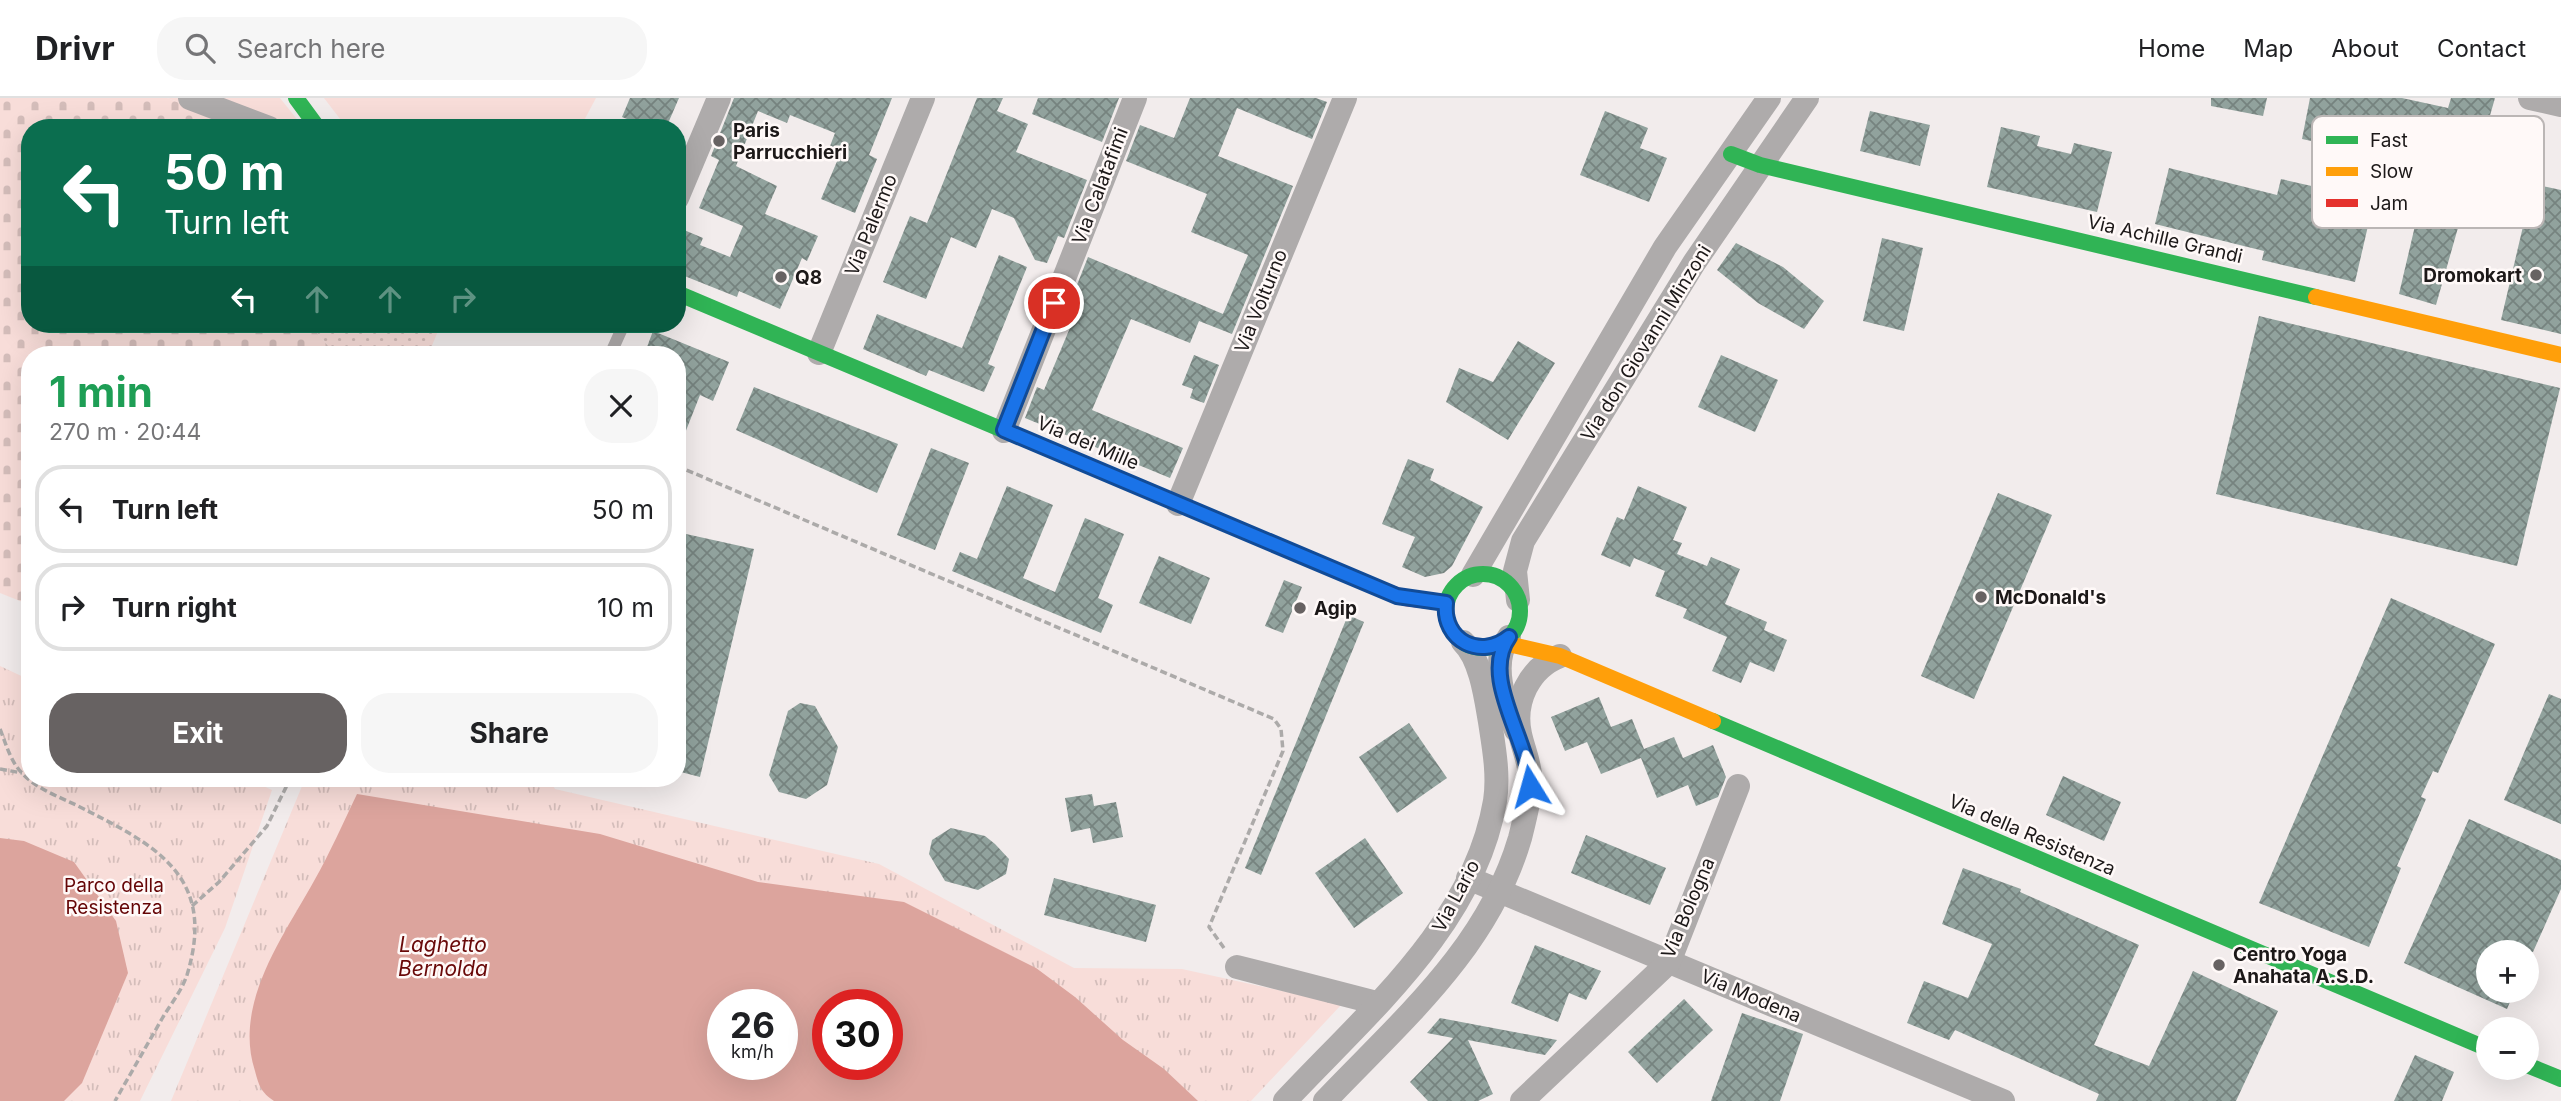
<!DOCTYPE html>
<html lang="en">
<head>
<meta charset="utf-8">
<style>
  :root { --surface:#fff; --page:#f6f6f6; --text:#202124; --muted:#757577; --line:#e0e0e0; --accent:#676262 }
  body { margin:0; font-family:Inter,sans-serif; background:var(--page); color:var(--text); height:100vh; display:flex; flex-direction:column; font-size:26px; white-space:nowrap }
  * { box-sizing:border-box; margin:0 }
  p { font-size:23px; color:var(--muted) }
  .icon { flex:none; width:38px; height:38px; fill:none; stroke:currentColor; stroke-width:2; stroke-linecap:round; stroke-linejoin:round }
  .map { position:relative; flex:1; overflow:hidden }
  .panel { position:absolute; left:21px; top:248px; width:665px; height:441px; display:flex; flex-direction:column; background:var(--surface); border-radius:28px; box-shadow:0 7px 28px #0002 }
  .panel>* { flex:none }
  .guide { position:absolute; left:21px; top:21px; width:665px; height:214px; border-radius:28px; box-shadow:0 7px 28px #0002; background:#0b6e4f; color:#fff; overflow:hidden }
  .tools { position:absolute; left:2476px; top:842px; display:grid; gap:14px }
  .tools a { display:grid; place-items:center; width:63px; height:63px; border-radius:50%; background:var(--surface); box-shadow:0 7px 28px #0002; font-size:35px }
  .speed { position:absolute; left:707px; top:891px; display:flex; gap:14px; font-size:35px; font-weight:700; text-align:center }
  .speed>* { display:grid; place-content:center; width:91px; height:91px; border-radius:50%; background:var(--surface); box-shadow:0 7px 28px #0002; line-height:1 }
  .speed small { font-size:18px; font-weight:400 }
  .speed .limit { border:10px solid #d22; background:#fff; color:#111 }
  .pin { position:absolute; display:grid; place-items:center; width:60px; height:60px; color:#fff; margin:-30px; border:4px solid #fff; border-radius:50%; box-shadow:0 2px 7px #0007 }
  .me { position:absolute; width:77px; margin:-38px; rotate:352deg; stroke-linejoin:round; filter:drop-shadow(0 0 5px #0008) }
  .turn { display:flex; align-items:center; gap:24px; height:147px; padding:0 28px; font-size:32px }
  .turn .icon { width:91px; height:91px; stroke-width:2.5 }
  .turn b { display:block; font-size:49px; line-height:60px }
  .lanes { display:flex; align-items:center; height:66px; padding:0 28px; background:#0003; justify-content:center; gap:35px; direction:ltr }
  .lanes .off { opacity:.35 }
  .round { display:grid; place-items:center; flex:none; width:74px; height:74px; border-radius:28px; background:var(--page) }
  .head { display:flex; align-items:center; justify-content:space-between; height:119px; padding:0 28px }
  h1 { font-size:42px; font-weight:700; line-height:52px; color:#1e9e55 }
  .primary-button { display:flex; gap:14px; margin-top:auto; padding:14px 28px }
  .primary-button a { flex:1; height:80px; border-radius:28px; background:var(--accent); color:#fff; font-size:28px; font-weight:700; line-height:80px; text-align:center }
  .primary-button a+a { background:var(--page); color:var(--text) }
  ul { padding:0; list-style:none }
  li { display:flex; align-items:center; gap:21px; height:88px; margin:0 14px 10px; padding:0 14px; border:4px solid var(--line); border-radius:28px }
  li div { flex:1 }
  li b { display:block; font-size:26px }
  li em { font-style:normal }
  header { display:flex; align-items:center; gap:42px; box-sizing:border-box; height:98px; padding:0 35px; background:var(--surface); border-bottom:2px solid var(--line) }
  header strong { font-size:33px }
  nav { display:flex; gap:38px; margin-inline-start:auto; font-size:24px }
  .search { width:490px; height:63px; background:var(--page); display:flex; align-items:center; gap:18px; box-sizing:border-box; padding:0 24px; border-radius:28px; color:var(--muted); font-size:26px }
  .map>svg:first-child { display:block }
  .grass { fill:#f8ddd9 }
  .cemetery { fill:url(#cemetery-stones) }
  .park { fill:url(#park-tufts); fill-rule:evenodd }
  .garden { fill:url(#garden-dots) }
  .water { fill:#dca49d; fill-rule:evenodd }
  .building { fill:url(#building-cross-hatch) }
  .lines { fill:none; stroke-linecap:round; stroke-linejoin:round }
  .path { stroke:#acaaa9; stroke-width:3.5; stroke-dasharray:7 3.5; stroke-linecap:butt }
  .lane { stroke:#aeabab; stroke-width:12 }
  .street { stroke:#aeabab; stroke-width:24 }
  .fast { stroke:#30b455; stroke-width:16 }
  .slow { stroke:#ff9f0a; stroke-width:16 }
  .jam { stroke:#e5322d; stroke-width:16 }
  .route-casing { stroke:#114b97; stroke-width:18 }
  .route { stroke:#1a73e8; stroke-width:12 }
  .poi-dot { fill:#676262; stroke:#fff9f8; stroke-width:2.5 }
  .labels { text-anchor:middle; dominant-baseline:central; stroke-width:5; stroke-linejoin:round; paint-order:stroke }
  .poi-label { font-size:19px; font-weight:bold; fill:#1c1818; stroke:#fff9f8; text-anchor:start }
  .street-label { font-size:19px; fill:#1c1818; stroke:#fff9f8 }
  .park-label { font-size:19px; fill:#650506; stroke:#fff9f8 }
  .water-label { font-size:21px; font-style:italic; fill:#690909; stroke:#fff9f8 }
  .key { fill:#fff9f8; stroke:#bbb6b5; stroke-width:2 }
  .key-label { font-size:19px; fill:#1c1818 }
</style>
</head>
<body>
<header>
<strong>Drivr</strong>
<div class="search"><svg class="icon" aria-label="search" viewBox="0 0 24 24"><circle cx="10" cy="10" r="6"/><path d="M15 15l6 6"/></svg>Search here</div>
<nav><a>Home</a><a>Map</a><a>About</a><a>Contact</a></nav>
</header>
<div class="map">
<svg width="2561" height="1003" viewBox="0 0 2561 1003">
  <defs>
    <pattern id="cemetery-stones" width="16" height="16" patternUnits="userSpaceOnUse" patternTransform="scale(1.75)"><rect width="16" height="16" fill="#f8ddd9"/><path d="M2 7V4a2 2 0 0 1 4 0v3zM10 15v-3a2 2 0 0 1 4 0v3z" fill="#d4bdba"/></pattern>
    <pattern id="park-tufts" width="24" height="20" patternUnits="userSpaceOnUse" patternTransform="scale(1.75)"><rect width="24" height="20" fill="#f8ddd9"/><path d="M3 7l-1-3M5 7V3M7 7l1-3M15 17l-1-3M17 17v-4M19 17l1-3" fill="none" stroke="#d4bdba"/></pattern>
    <pattern id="garden-dots" width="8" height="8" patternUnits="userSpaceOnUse" patternTransform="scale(1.75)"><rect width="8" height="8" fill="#f8ddd9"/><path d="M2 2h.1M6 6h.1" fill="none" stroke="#d4bdba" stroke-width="1.8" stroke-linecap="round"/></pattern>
    <pattern id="building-cross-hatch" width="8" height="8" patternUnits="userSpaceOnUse" patternTransform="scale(1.75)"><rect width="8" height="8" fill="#91a29d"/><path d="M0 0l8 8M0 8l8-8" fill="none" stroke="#76837f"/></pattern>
  </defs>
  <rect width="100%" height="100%" fill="#f2ecec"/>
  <g class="grass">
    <polygon points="167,0 280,0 304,30 246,30"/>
    <polygon points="324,0 596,0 580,30 347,30"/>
  </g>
  <polygon class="cemetery" points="0,0 167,0 246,30 30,30 30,226 314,226 317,235 336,257 30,257 30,507 0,495"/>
  <g class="park">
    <polygon points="0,568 30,582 30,681 248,681 272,692 225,830 140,1003 0,1003"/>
    <path d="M305 681H549L555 691 879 766 1074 870 1182 871 1342 906 1251 1003H171ZM723 906H782V966H723ZM828 906H887V966H828Z"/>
  </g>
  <polygon class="garden" points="314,226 441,226 428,257 336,257 317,235"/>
  <g class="water">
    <path d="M357 696 600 736 758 784 904 804 1036 870 1075 899 1123 942 1164 971 1198 1003H274C261 994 259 988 255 973 233 906 283 839 314 783 330 755 343 725 357 696ZM723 906H782V966H723ZM828 906H887V966H828Z"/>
    <polygon points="0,740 24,743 74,764 116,823 128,875 82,985 64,1003 0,1003"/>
  </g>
  <g class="building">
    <polygon points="630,0 679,0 666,30 629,30 632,23 622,19"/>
    <polygon points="734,0 892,0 869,57 877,61 855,115 821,101 838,61 827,56 835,35 790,17 787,25 758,13 736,68 777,88 765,116 818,138 807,163 802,160 780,211 739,193 737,199 677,175 677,129 703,140 700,147 730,159 743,128 699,110 719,62 711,58"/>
    <polygon points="977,0 1003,0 997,13 1028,26 1016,54 1087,82 1064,140 1058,138 1047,165 1035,162 1014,120 992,111 976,150 951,139 926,201 883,184 910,118 927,125"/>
    <polygon points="1038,0 1119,0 1102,44 1032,16"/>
    <polygon points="1190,0 1316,0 1327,4 1312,41 1237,10 1218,58 1293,88 1232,236 1199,223 1190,245 1131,221 1092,312 1183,350 1170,380 1025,320 1037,289 1044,292 1082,201 1073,197 1088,159 1223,216 1248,157 1191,134 1207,96 1126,63 1140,27 1174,40"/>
    <polygon points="2211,0 2267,0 2263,18 2211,8"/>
    <polygon points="2310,0 2402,0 2448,10 2451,0 2495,0 2436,207 2399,196 2429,68 2302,41"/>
    <polygon points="1605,13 1648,30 1640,50 1667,60 1649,104 1580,77"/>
    <polygon points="1870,13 1930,27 1920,68 1860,53"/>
    <polygon points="2001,29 2040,38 2037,48 2071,56 2074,45 2112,54 2097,114 1987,89"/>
    <polygon points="2169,70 2277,97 2281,81 2374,102 2355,184 2262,162 2264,153 2155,126"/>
    <polygon points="2533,86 2561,92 2561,236 2501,222"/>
    <polygon points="1882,140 1923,150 1904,233 1863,223"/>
    <polygon points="1736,145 1783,169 1824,203 1804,231 1758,205 1717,172"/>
    <polygon points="999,157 1027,169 988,266 995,269 984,294 929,272 926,278 863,251 877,216 962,250"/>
    <polygon points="2259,218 2560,290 2517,468 2216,396"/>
    <polygon points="653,233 729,264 713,303 700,297 678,353 677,257 644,257"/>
    <polygon points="1518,243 1555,265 1508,342 1446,304 1459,270 1493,284"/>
    <polygon points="1194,257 1219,267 1204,305 1190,300 1193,291 1182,287"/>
    <polygon points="1721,257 1778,282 1755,334 1698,309"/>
    <polygon points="754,289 898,346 877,395 736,332"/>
    <polygon points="931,350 969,365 935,452 897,437"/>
    <polygon points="1408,361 1434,371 1430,382 1483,409 1452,468 1444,475 1425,479 1402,469 1415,439 1382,426"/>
    <polygon points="1007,388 1053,407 1023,480 1055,494 1085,420 1124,436 1098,500 1113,507 1101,535 952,473 960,454 977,461"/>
    <polygon points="1638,388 1687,409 1673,442 1682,445 1677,456 1707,468 1711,459 1740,471 1725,506 1767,524 1764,532 1787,542 1774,574 1750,564 1741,585 1712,573 1727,539 1683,520 1687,511 1655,498 1665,473 1634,460 1630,469 1601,457 1617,419 1624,422"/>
    <polygon points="1998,395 2052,417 1974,601 1921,578"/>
    <polygon points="677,434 754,451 700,679 677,673 677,601 686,564 677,563"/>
    <polygon points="1159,458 1210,480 1191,526 1139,505"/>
    <polygon points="1284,482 1302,489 1283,535 1265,528"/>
    <polygon points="2391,500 2495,546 2438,675 2433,673 2421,699 2426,701 2397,768 2401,770 2369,849 2259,805"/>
    <polygon points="1348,517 1364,524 1261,777 1245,770"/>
    <polygon points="2549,596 2561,601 2561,726 2504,702"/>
    <polygon points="1599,599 1611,629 1632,621 1644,651 1674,639 1683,660 1713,647 1726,679 1718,699 1696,708 1688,687 1657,700 1641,660 1601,676 1587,644 1565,653 1551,619"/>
    <polygon points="800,605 815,608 838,649 827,687 806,701 779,694 769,677 788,613"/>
    <polygon points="1409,625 1447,680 1397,715 1359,659"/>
    <polygon points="2063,678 2121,704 2104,743 2046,717"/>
    <polygon points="1092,696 1094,708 1116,704 1123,739 1093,745 1090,730 1071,734 1065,700"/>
    <polygon points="2469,721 2561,762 2561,791 2533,854 2488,854 2488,892 2515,892 2507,911 2404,865"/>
    <polygon points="951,730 985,738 995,746 1009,761 1006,776 978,792 945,783 929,756 932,742"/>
    <polygon points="1586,737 1666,770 1650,807 1571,775"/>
    <polygon points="1365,740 1403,795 1354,830 1315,775"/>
    <polygon points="1963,770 2021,791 2020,794 2139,847 2094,947 2149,968 2193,873 2278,913 2236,1003 2096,1003 2099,996 1955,932 1949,942 1907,925 1924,883 1968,900 1992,846 1942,826"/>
    <polygon points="1054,780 1156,807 1146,844 1044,817"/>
    <polygon points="1535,847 1601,873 1586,902 1569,895 1558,924 1511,905"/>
    <polygon points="1684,901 1713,932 1657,985 1628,954"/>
    <polygon points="1742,915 1803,936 1780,1003 1711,1003"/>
    <polygon points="1440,920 1541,939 1557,942 1545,957 1468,942 1493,996 1478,1003 1428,1003 1410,984 1453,940 1427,935"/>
    <polygon points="2415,957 2454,974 2442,1003 2394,1003"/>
  </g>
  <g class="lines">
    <g class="path">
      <polyline points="677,368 1274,621 1281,631 1283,653 1209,829 1224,850"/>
      <path d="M0 631C6 646 10 662 21 674 35 690 57 698 76 707 153 746 218 776 187 877 182 892 171 906 163 919 147 947 131 975 115 1003"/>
      <polyline points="0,671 22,675"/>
      <polyline points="192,808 219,784 267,728 290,681"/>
    </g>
    <polyline class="lane" points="610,257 624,226"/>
    <g class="street">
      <polyline points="190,0 269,30"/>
      <polyline points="2530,0 2561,7"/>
      <polyline points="677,100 719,0"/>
      <polyline points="819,255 923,0"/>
      <polyline points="1004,333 1135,0"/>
      <polyline points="1178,406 1345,0"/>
      <polyline points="1473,477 1665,149 1769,0"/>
      <polyline points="1518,502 1515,473 1523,443 1694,165 1807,0"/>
      <path d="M1509 539C1490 564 1504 606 1516 632"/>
      <polyline points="1468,780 2003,1003"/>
      <polyline points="1237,869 1377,905"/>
      <path d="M1285 1003C1366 916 1474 827 1495 703 1499 677 1494 650 1490 624 1486 601 1481 561 1463 544"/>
      <path d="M1325 1003C1401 923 1488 850 1520 740 1525 720 1531 698 1530 677 1529 663 1523 650 1520 636 1513 604 1529 570 1560 558"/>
      <polyline points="1522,1003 1669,864 1738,688"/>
    </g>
    <g class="fast">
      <polyline points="296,0 318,30"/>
      <polyline points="1731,56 1760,67 2316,199"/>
      <polyline points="677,195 1222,424"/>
      <circle cx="1483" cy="513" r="37"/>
      <polyline points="1713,623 2488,951"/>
      <polyline points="2527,967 2561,981"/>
    </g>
    <g class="slow">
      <polyline points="2316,199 2561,257"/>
      <polyline points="1497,547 1504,545 1560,558 1713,623"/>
    </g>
    <polyline class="jam" points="1222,424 1388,494 1405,500 1446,505"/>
  </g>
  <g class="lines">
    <g class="route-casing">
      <path id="route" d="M1054 205 1004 332 1397 498 1446 505C1442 543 1481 562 1509 539 1479 580 1530 643 1530 688"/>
    </g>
    <use href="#route" class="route"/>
  </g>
  <g class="poi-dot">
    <circle cx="719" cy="43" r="7"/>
    <circle cx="2536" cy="177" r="7"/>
    <circle cx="781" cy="179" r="7"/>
    <circle cx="1981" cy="499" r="7"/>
    <circle cx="1300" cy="510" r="7"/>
    <circle cx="2219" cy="867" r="7"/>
  </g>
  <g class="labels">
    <g class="poi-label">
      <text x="733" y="32">Paris<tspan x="733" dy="22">Parrucchieri</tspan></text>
      <text x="2522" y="177" text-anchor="end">Dromokart</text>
      <text x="795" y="179">Q8</text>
      <text x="1995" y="499">McDonald's</text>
      <text x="1314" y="510">Agip</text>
      <text x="2233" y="856">Centro Yoga<tspan x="2233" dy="22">Anahata A.S.D.</tspan></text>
    </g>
    <g class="street-label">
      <text transform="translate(1100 88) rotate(-69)">Via Calatafimi</text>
      <text transform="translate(871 127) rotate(-68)">Via Palermo</text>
      <text transform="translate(2165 141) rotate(13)">Via Achille Grandi</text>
      <text transform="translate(1261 203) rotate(-68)">Via Volturno</text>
      <text transform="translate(1646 245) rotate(-58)">Via don Giovanni Minzoni</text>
      <text transform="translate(1088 345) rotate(23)">Via dei Mille</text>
      <text transform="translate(2032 737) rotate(23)">Via della Resistenza</text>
      <text transform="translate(1456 798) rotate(-62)">Via Lario</text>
      <text transform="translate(1688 810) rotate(-67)">Via Bologna</text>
      <text transform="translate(1751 898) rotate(23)">Via Modena</text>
    </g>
    <g class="park-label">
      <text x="114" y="787">Parco della<tspan x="114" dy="22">Resistenza</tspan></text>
    </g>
    <g class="water-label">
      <text x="443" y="846">Laghetto<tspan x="443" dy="24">Bernolda</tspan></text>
    </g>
  </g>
  <rect x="2312" y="18" width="232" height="112" rx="10" class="key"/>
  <rect x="2326" y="38" width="32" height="8" fill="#30b455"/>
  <rect x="2326" y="69" width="32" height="9" fill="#ff9f0a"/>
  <rect x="2326" y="101" width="32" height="8" fill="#e5322d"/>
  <g class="key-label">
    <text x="2370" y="49">Fast</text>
    <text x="2370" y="80">Slow</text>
    <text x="2370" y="112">Jam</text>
  </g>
</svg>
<div class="tools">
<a>+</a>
<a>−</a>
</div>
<div class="speed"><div>26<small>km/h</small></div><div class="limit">30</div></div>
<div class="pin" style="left:1054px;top:205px;background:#d93025"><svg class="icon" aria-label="arrive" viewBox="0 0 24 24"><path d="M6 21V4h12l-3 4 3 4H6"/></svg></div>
<svg class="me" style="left:1530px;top:688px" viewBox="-20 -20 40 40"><path d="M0-17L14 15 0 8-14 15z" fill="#1a73e8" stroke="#fff" stroke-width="4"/></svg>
<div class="guide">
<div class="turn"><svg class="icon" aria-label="left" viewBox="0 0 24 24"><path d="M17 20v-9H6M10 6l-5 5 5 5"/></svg><div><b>50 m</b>Turn left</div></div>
<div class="lanes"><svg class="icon" aria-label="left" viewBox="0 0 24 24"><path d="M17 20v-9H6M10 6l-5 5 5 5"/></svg><svg class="icon off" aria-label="ahead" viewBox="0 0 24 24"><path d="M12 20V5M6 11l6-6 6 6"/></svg><svg class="icon off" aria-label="ahead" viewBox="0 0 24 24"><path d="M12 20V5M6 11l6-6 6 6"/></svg><svg class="icon off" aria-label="right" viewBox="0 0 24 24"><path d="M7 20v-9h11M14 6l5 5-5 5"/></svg></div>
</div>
<section class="panel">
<div class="head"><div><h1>1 min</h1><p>270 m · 20:44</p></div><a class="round"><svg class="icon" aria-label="close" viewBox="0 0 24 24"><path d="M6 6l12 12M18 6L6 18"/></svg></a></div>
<ul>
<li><svg class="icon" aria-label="left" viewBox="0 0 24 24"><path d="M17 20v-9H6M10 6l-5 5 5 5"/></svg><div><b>Turn left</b></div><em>50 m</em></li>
<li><svg class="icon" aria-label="right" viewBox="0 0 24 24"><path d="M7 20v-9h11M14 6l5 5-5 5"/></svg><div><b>Turn right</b></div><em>10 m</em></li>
</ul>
<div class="primary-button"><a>Exit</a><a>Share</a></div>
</section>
</div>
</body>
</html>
